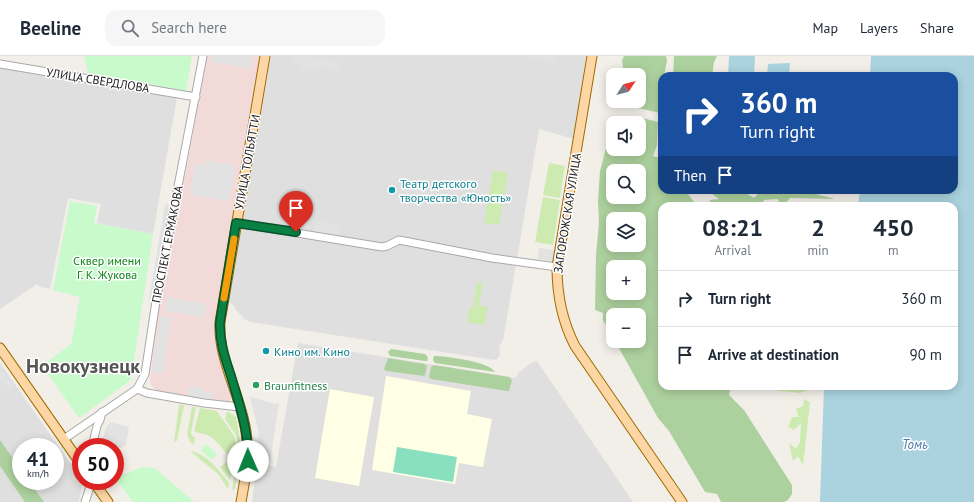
<!DOCTYPE html>
<html lang="en">
<head>
<meta charset="utf-8">
<style>
  :root { --surface:#fff; --page:#f6f6f7; --text:#1f2937; --muted:#747a83; --line:#e0e1e3 }
  body { margin:0; font-family:"PT Sans",sans-serif; background:var(--page); color:var(--text); height:100vh; display:flex; flex-direction:column; font-size:15px; white-space:nowrap }
  * { box-sizing:border-box; margin:0 }
  p { font-size:13px; color:var(--muted) }
  .icon { flex:none; width:22px; height:22px; fill:none; stroke:currentColor; stroke-width:2; stroke-linecap:round; stroke-linejoin:round }
  .map { position:relative; flex:1; overflow:hidden }
  .details { position:absolute; left:658px; top:146px; width:300px; height:188px; display:flex; flex-direction:column; background:var(--surface); border-radius:12px; box-shadow:0 2px 10px #0003 }
  .details>* { flex:none }
  .hud { position:absolute; left:658px; top:16px; width:300px; height:122px; border-radius:12px; box-shadow:0 2px 10px #0003; background:#1a4fa0; color:#fff; overflow:hidden }
  .needle { width:26px; rotate:54deg }
  .controls { position:absolute; left:606px; top:12px; display:grid; gap:8px }
  .controls a { display:grid; place-items:center; width:40px; height:40px; border-radius:8px; background:var(--surface); box-shadow:0 2px 10px #0003; font-size:20px }
  .speed { position:absolute; left:12px; top:382px; display:flex; gap:8px; font-size:20px; font-weight:700; text-align:center }
  .speed>* { display:grid; place-content:center; width:52px; height:52px; border-radius:50%; background:var(--surface); box-shadow:0 2px 10px #0003; line-height:1 }
  .speed small { font-size:10px; font-weight:400 }
  .speed .limit { border:6px solid #d22; background:#fff; color:#111 }
  .pin { position:absolute; display:grid; place-items:center; width:34px; height:34px; color:#fff; margin:-41px -17px; border-radius:50% 50% 50% 0; rotate:-45deg; box-shadow:0 0 4px #0007 }
  .pin .icon { rotate:45deg }
  .me { position:absolute; width:44px; margin:-22px; rotate:359deg; stroke-linejoin:round; filter:drop-shadow(0 0 3px #0008) }
  .turn { display:flex; align-items:center; gap:14px; height:84px; padding:0 16px; font-size:18px }
  .turn .icon { width:52px; height:52px; stroke-width:2.5 }
  .turn b { display:block; font-size:28px; line-height:34px }
  .then { display:flex; align-items:center; height:38px; padding:0 16px; background:#0003; gap:8px; font-size:15px }
  .eta { display:flex; justify-content:space-evenly; align-items:center; height:68px; text-align:center }
  .eta b { font-size:24px; font-weight:700; line-height:28px }
  ul { padding:0; list-style:none }
  li { display:flex; align-items:center; gap:12px; height:56px; padding:0 16px; border-top:1px solid var(--line) }
  li div { flex:1 }
  li b { display:block; font-size:15px }
  li em { font-style:normal }
  header { display:flex; align-items:center; gap:24px; box-sizing:border-box; height:56px; padding:0 20px; background:var(--surface); border-bottom:1px solid var(--line) }
  header strong { font-size:19px }
  nav { display:flex; gap:22px; margin-inline-start:auto; font-size:14px }
  .search { width:280px; height:36px; background:var(--page); display:flex; align-items:center; gap:10px; box-sizing:border-box; padding:0 14px; border-radius:12px; color:var(--muted); font-size:15px }
  .map>svg:first-child { display:block }
  .residential { fill:#e0dfdf; fill-rule:evenodd }
  .commercial { fill:#f2dad9 }
  .education { fill:#ffffe5 }
  .grass { fill:#cdebb0 }
  .forest { fill:#add19e; fill-rule:evenodd }
  .park { fill:#c8facc }
  .pitch { fill:#88e0be }
  .parking { fill:#e2e2e2 }
  .water { fill:#aad3df }
  .lines { fill:none; stroke-linecap:round; stroke-linejoin:round }
  .minor-casing { stroke:#a9a9a9; stroke-width:9 }
  .major-casing { stroke:#a06b00; stroke-width:11 }
  .minor { stroke:#fff; stroke-width:7 }
  .major { stroke:#fcd6a4; stroke-width:9 }
  .route-casing { stroke:#07532c; stroke-width:10 }
  .route { stroke:#0b8043; stroke-width:7 }
  .slow { stroke:#f59e0b; stroke-width:7 }
  .culture-dot { fill:#0f9aa8; stroke:#fff; stroke-width:1.5 }
  .leisure-dot { fill:#2e9e5b; stroke:#fff; stroke-width:1.5 }
  .labels { text-anchor:middle; dominant-baseline:central; stroke-width:3; stroke-linejoin:round; paint-order:stroke }
  .street-label { font-size:12px; fill:#222; stroke:#fff }
  .culture-label { font-size:12px; fill:#0d838f; stroke:#fff; text-anchor:start }
  .park-label { font-size:12px; fill:#0c8416; stroke:#fff }
  .leisure-label { font-size:12px; fill:#27864d; stroke:#fff; text-anchor:start }
  .water-label { font-size:13px; font-style:italic; fill:#4a7aab; stroke:#fff }
  .town-label { font-size:20px; font-weight:bold; fill:#555; stroke:#fff }
</style>
</head>
<body>
<header>
<strong>Beeline</strong>
<div class="search"><svg class="icon" aria-label="search" viewBox="0 0 24 24"><circle cx="10" cy="10" r="6"/><path d="M15 15l6 6"/></svg>Search here</div>
<nav><a>Map</a><a>Layers</a><a>Share</a></nav>
</header>
<div class="map">
<svg width="974" height="446" viewBox="0 0 974 446">
  <rect width="100%" height="100%" fill="#f2efe9"/>
  <g class="residential">
    <polygon points="271,0 586,0 574,83 539,73 503,285 499,290 500,299 497,303 494,304 250,266 246,264 236,254 234,250 229,246 228,243"/>
    <polygon points="0,11 177,41 153,178 97,167 101,148 68,142 50,233 40,231 37,228 0,253"/>
    <polygon points="298,287 516,322 518,317 531,307 537,305 633,446 252,446 255,425 252,419 254,409 256,408 276,411"/>
    <path d="M0 307 80 421 82 429 79 446H0ZM21 391H55V425H21Z"/>
  </g>
  <polygon class="commercial" points="206,0 260,0 214,267 216,288 231,339 230,345 225,347 157,336 151,329 150,325 160,241 189,100"/>
  <g class="education">
    <polygon points="386,320 471,335 467,358 492,363 483,411 459,407 455,428 372,414"/>
    <polygon points="330,333 374,341 359,430 315,422"/>
  </g>
  <g class="grass">
    <polygon points="549,107 565,110 560,142 543,139"/>
    <polygon points="493,114 508,117 499,169 484,167"/>
    <polygon points="543,141 560,144 553,189 535,186"/>
    <polygon points="477,226 483,227 479,249 488,251 484,269 467,266 470,251 473,251"/>
    <polygon points="747,330 814,330 813,332 800,337 746,331"/>
    <polygon points="804,343 810,346 803,410 798,400 793,405 789,387 796,393 800,386 801,367 794,374 788,371 792,361 799,361 796,353 803,350"/>
    <polygon points="179,349 184,349 177,385 174,386"/>
    <polygon points="192,351 196,351 191,377 192,380 195,381 194,389 190,386 187,378"/>
    <path d="M200 352 217 355 234 380 237 392 234 408C227 399 220 386 209 380 205 377 199 378 194 375Z"/>
    <polygon points="227,355 236,361 241,389 235,433 232,434 239,392 236,379 225,363"/>
    <path d="M190 395C206 397 220 415 229 427L228 433 218 418Z"/>
    <polygon points="228,405 233,411 230,424 220,411"/>
  </g>
  <g class="forest">
    <polygon points="624,0 666,0 667,5 664,20 662,20 660,57 625,49 625,45 639,45 639,19 624,19 622,4"/>
    <polygon points="674,0 717,0 714,6 712,20 673,20"/>
    <path d="M635 60 658 66 657 89 653 100 662 103V134H685L697 150H662V330H731L729 339 744 354 792 429V438L788 444 784 446H721L717 438 705 436 669 375 658 362 615 285H639V259H613V282L603 264V257L595 254 596 198 599 167 598 146 600 115 606 92 613 71V93H639V67H615L618 61ZM613 115H639V141H613ZM613 163H639V189H613ZM613 211H639V237H613Z"/>
    <polygon points="698,134 741,134 754,142 762,134 800,134 835,143 790,142 783,150 777,143 764,144 762,150 752,150 748,148 748,150 709,150 710,144 719,143 711,137 701,138"/>
    <polygon points="391,293 425,298 427,300 428,303 427,305 425,305 390,300 388,296"/>
    <path d="M434 300C446 300 490 306 495 316L435 307 433 304Z"/>
    <polygon points="388,302 424,308 427,310 425,319 424,320 386,315 384,313"/>
    <polygon points="434,309 509,321 512,324 509,335 507,335 431,323 429,321 431,311"/>
    <polygon points="0,384 21,414 21,425 29,425 44,446 25,446 0,410"/>
  </g>
  <g class="park">
    <polygon points="84,0 192,0 186,35 88,17"/>
    <polygon points="70,145 97,150 94,167 153,178 131,324 79,362 42,310 71,288 80,241 53,234"/>
    <polygon points="206,388 217,398 212,404 201,395"/>
    <polygon points="142,411 155,412 194,446 133,446 115,422"/>
  </g>
  <polygon class="pitch" points="397,391 457,401 453,426 393,416"/>
  <g class="parking">
    <polygon points="212,0 252,0 250,12 211,6"/>
    <polygon points="293,0 309,0 340,6 339,15 318,11 317,15 301,12 302,8 292,6"/>
    <polygon points="529,0 556,0 555,7 528,2"/>
    <polygon points="207,104 235,109 229,145 190,139 195,107 206,109"/>
    <polygon points="165,148 170,149 153,245 149,244"/>
    <polygon points="315,165 340,169 338,181 313,177"/>
    <polygon points="539,192 560,195 558,206 537,203"/>
    <polygon points="168,241 206,248 204,261 165,255"/>
    <polygon points="160,260 171,262 163,318 152,316"/>
    <polygon points="2,314 14,331 9,335 0,322 0,315"/>
    <polygon points="189,330 204,332 204,336 213,337 211,345 187,340"/>
    <polygon points="250,341 275,348 279,347 270,406 259,404 258,373"/>
    <polygon points="111,366 129,371 126,389 115,394 115,391 106,391 102,386 106,371"/>
  </g>
  <g class="water">
    <polygon points="729,0 755,0 754,20 728,20"/>
    <polygon points="871,0 974,0 974,446 820,446 824,330 954,330 954,150 858,150 860,134 954,134 954,20 870,20"/>
    <polygon points="790,7 789,20 767,20 768,8"/>
  </g>
  <g class="lines">
    <g class="minor-casing">
      <g id="minor">
        <polyline points="0,8 196,41"/>
        <polyline points="236,167 382,191 387,190 399,184 492,202 557,211"/>
        <polyline points="137,333 147,337 204,347 240,351"/>
        <polyline points="64,383 137,333 145,318 156,245 203,0"/>
        <polyline points="92,391 97,370 100,364 102,356"/>
        <polyline points="85,446 92,425"/>
      </g>
    </g>
    <g class="major-casing">
      <g id="major">
        <path d="M592 0 557 211C557 240 562 265 575 290L682 446"/>
        <polyline points="0,292 81,408"/>
        <polyline points="93,425 108,446"/>
        <path d="M241 446C245 423 250 400 246 376 241 339 218 304 220 266L265 0"/>
      </g>
    </g>
    <use href="#minor" class="minor"/>
    <use href="#major" class="major"/>
  </g>
  <g class="lines">
    <g class="route-casing">
      <path id="route" d="M248 405C249 375 239 348 231 320 225 302 219 285 220 266L236 167 296 176"/>
    </g>
    <use href="#route" class="route"/>
    <polyline class="slow" points="224,242 234,183"/>
  </g>
  <g class="culture-dot">
    <circle cx="392" cy="134" r="4"/>
    <circle cx="266" cy="295" r="4"/>
  </g>
  <circle class="leisure-dot" cx="256" cy="329" r="4"/>
  <g class="labels">
    <g class="street-label">
      <text transform="translate(98 24) rotate(9)">УЛИЦА СВЕРДЛОВА</text>
      <text transform="translate(247 106) rotate(-80)">УЛИЦА ТОЛЬЯТТИ</text>
      <text transform="translate(567 157) rotate(-81)">ЗАПОРОЖСКАЯ УЛИЦА</text>
      <text transform="translate(167 188) rotate(-79)">ПРОСПЕКТ ЕРМАКОВА</text>
    </g>
    <g class="culture-label">
      <text x="400" y="127">Театр детского<tspan x="400" dy="14">творчества «Юность»</tspan></text>
      <text x="274" y="295">Кино им. Кино</text>
    </g>
    <g class="park-label">
      <text x="107" y="204">Сквер имени<tspan x="107" dy="14">Г. К. Жукова</tspan></text>
    </g>
    <g class="leisure-label">
      <text x="264" y="329">Braunfitness</text>
    </g>
    <g class="water-label">
      <text x="915" y="388">Томь</text>
    </g>
    <g class="town-label">
      <text x="83" y="310">Новокузнецк</text>
    </g>
  </g>
</svg>
<div class="controls">
<a><svg class="needle" viewBox="-14 -14 28 28"><path d="M0-13l5 13h-10z" fill="#e53935"/><path d="M0 13l5-13h-10z" fill="#747a83"/></svg></a>
<a><svg class="icon" aria-label="sound" viewBox="0 0 24 24"><path d="M4 9h4l5-4v14l-5-4H4zM17 9q2 3 0 6"/></svg></a>
<a><svg class="icon" aria-label="search" viewBox="0 0 24 24"><circle cx="10" cy="10" r="6"/><path d="M15 15l6 6"/></svg></a>
<a><svg class="icon" aria-label="layers" viewBox="0 0 24 24"><path d="M12 4l9 5-9 5-9-5zM3 14l9 5 9-5"/></svg></a>
<a>+</a>
<a>−</a>
</div>
<div class="speed"><div>41<small>km/h</small></div><div class="limit">50</div></div>
<div class="pin" style="left:296px;top:176px;background:#d93025"><svg class="icon" aria-label="arrive" viewBox="0 0 24 24"><path d="M6 21V4h12l-3 4 3 4H6"/></svg></div>
<svg class="me" style="left:248px;top:405px" viewBox="-20 -20 40 40"><circle r="19" fill="#fff"/><path d="M0-13L10 11 0 6-10 11z" fill="#0b8043"/></svg>
<div class="hud">
<div class="turn"><svg class="icon" aria-label="right" viewBox="0 0 24 24"><path d="M7 20v-9h11M14 6l5 5-5 5"/></svg><div><b>360 m</b>Turn right</div></div>
<div class="then">Then<svg class="icon" aria-label="arrive" viewBox="0 0 24 24"><path d="M6 21V4h12l-3 4 3 4H6"/></svg></div>
</div>
<section class="details">
<div class="eta">
<div><b>08:21</b><p>Arrival</p></div>
<div><b>2</b><p>min</p></div>
<div><b>450</b><p>m</p></div>
</div>
<ul>
<li><svg class="icon" aria-label="right" viewBox="0 0 24 24"><path d="M7 20v-9h11M14 6l5 5-5 5"/></svg><div><b>Turn right</b></div><em>360 m</em></li>
<li><svg class="icon" aria-label="arrive" viewBox="0 0 24 24"><path d="M6 21V4h12l-3 4 3 4H6"/></svg><div><b>Arrive at destination</b></div><em>90 m</em></li>
</ul>
</section>
</div>
</body>
</html>
